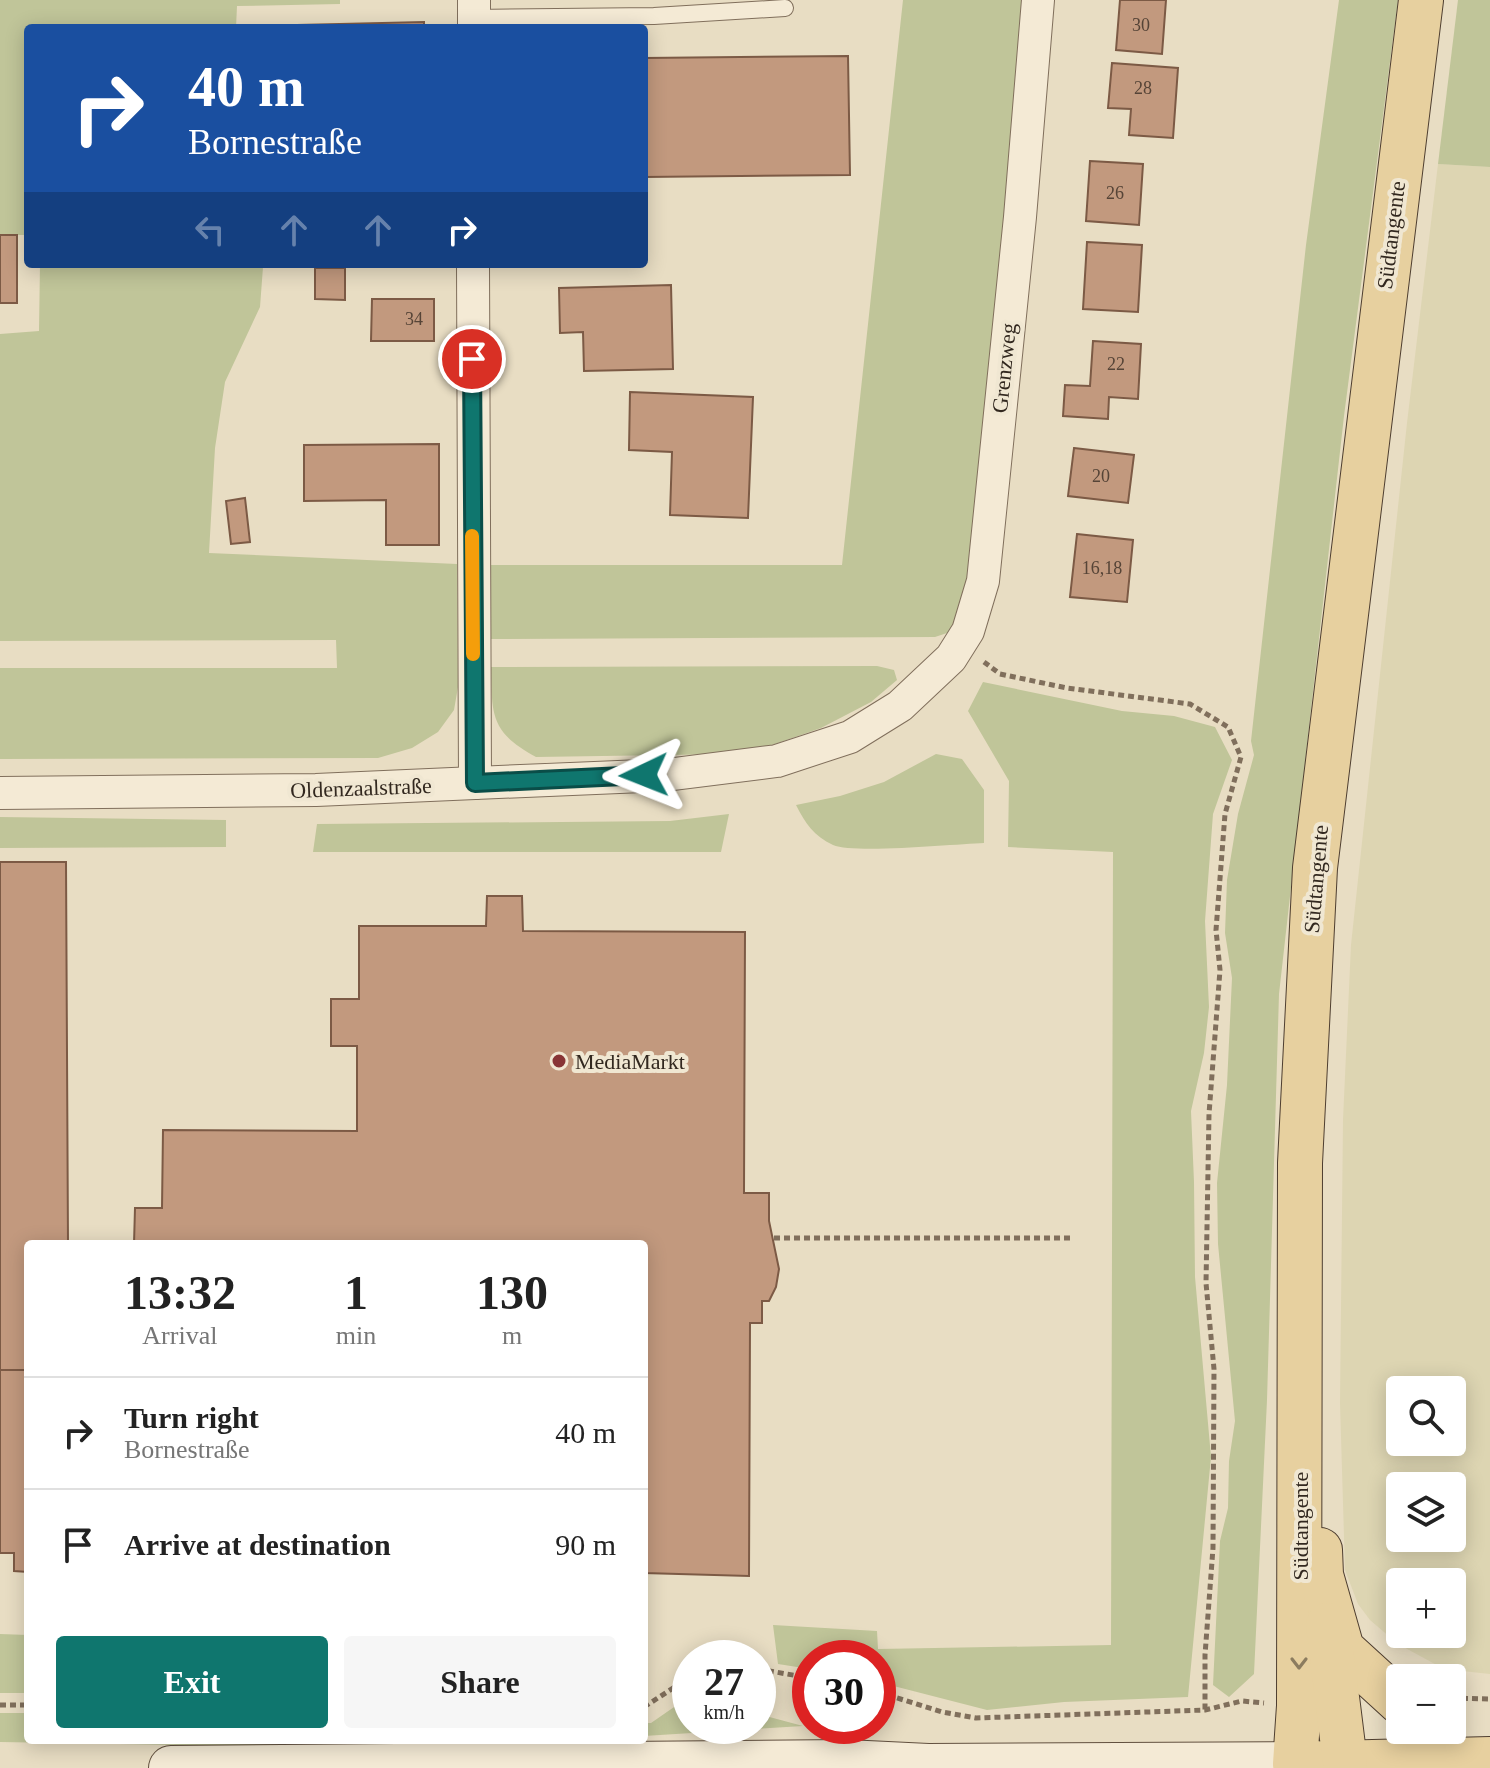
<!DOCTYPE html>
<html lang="en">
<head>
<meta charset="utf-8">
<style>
  :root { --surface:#fff; --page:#f6f6f6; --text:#222; --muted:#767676; --line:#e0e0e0; --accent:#0f766e }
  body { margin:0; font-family:"Times New Roman",serif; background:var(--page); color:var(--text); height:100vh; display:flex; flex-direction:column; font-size:30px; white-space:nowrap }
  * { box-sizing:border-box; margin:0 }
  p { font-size:26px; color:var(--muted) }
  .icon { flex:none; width:44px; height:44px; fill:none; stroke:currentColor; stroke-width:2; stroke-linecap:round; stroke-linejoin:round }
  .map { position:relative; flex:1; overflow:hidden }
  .sheet { position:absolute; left:24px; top:1240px; width:624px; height:504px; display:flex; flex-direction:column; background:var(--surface); border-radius:8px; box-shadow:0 4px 20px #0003 }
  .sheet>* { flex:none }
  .top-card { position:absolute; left:24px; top:24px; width:624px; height:244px; border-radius:8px; box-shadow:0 4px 20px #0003; background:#1a4fa0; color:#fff; overflow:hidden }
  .tools { position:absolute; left:1386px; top:1376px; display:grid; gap:16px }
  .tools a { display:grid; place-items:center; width:80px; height:80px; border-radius:8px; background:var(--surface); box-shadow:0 4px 20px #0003; font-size:40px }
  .speed { position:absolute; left:672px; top:1640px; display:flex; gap:16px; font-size:40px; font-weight:700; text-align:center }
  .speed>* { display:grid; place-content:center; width:104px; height:104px; border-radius:50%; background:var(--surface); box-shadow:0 4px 20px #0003; line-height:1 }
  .speed small { font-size:20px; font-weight:400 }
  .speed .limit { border:12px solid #d22; background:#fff; color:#111 }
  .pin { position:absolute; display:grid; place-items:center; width:68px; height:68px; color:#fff; margin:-34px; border:4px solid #fff; border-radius:50%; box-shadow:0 2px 8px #0007 }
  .me { position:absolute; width:88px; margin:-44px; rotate:268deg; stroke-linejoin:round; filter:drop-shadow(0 0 6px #0008) }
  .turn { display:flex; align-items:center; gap:28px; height:168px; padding:0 32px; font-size:36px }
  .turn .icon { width:104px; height:104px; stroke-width:2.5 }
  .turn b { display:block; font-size:56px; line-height:68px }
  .lanes { display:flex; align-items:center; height:76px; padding:0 32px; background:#0003; justify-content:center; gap:40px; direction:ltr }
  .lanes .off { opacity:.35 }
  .eta { display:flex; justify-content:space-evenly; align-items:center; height:136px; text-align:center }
  .eta b { font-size:48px; font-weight:800; line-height:56px }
  .primary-button { display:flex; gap:16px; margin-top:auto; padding:16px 32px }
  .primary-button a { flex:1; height:92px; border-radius:8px; background:var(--accent); color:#fff; font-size:32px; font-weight:800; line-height:92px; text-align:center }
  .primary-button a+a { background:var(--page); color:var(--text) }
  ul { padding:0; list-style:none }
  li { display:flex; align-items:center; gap:24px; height:112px; padding:0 32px; border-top:2px solid var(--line) }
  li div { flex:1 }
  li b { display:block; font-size:30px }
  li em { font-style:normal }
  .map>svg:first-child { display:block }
  .farmland { fill:#ddd5b2; fill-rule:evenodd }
  .green { fill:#c0c599 }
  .building { fill:#c2997e; stroke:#7c5a45; stroke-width:2 }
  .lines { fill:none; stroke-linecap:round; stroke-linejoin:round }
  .lane-casing { stroke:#806f5c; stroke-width:18 }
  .street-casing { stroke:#806f5c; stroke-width:34 }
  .secondary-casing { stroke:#62503f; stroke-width:46 }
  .primary-casing { stroke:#4e3e30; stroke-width:46 }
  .path { stroke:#806f5c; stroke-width:5; stroke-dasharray:6 4; stroke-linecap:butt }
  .lane { stroke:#f4ead5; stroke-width:16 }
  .street { stroke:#f4ead5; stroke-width:32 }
  .secondary { stroke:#f4ead5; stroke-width:44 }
  .primary { stroke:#e7d09f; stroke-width:44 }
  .oneway { stroke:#8c7c5f }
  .route-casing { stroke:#0a4d48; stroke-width:20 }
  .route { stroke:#0f766e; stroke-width:14 }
  .slow { stroke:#f59e0b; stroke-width:14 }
  .poi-dot { fill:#883435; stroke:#f0e7d2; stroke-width:3 }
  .labels { text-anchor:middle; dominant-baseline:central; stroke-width:8; stroke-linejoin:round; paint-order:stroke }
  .number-label { font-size:18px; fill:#564437 }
  .street-label { font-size:22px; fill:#32281f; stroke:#f0e7d2 }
  .poi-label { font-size:22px; fill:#32281f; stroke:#f0e7d2; text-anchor:start }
</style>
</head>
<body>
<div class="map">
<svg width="1490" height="1768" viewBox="0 0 1490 1768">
  <rect width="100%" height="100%" fill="#e8ddc3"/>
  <path class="farmland" d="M1438 164 1490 167V1674L1444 1669 1398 1644 1370 1620 1358 1604 1345 1570 1340 1403 1343 1120 1351 945 1407 423ZM1400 1390H1452V1442H1400ZM1400 1486H1452V1538H1400ZM1400 1582H1452V1634H1400Z"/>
  <g class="green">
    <polygon points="0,0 340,0 340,4 237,6 236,28 28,28 28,235 0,235"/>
    <polygon points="903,0 1025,0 968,603 947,633 935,637 491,639 491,565 842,565"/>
    <polygon points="1339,0 1398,0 1344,416 1279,994 1267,1400 1254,1674 1229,1697 1213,1685 1220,1541 1228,1508 1229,1461 1235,1421 1218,1244 1217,1183 1227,1085 1232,978 1225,933 1227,880 1238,814 1254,755 1251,741 1306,245"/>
    <polygon points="1458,0 1490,0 1490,167 1438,164"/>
    <polygon points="40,264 261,264 263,267 260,307 225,382 215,448 209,553 457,564 458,687 454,710 438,732 412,748 378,758 0,759 0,668 337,668 336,640 0,641 0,334 39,331"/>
    <path d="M877 666 894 670 897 680 871 702 821 728 775 744 734 754 536 757C490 732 492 715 491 667Z"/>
    <polygon points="983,682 1122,711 1174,716 1215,727 1232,760 1213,814 1205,921 1209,1007 1204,1053 1191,1111 1194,1182 1195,1277 1211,1457 1188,1697 1064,1702 987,1710 878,1682 878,1658 810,1658 810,1669 778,1664 773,1625 877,1631 878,1649 1111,1645 1113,852 1008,847 1009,781 968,711"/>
    <path d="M936 754 962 759 984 790V843C956 844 854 854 833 845 814 836 805 823 796 805L840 796 884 782Z"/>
    <polygon points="729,814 721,852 313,852 317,824 670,821"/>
    <polygon points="0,817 226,820 226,847 0,848"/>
    <polygon points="0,1634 28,1635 28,1693 0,1693"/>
    <polygon points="690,1696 690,1726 758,1726 758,1714 803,1726 644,1736 644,1723 651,1723"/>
    <polygon points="0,1713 28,1713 28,1740 574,1740 429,1749 0,1742"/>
  </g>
  <g class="building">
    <polygon points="1120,0 1166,0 1162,54 1116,50"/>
    <polygon points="424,22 424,28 249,28 249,26"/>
    <polygon points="848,56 850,175 644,177 644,58"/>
    <polygon points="1112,63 1178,68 1173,138 1129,135 1131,109 1108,108"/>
    <polygon points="1090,161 1143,164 1139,225 1086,221"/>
    <rect x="0" y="235" width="17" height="68"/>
    <polygon points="1087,242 1142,245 1138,312 1083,309"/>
    <polygon points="315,268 345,268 345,300 315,299"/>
    <polygon points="671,285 673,369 584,371 583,332 560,333 559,288"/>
    <polygon points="372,299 434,299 434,341 371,341"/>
    <polygon points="1093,341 1141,344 1138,399 1109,397 1108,419 1063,416 1065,385 1090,386"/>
    <polygon points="630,392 753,397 748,518 670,515 672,452 629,450"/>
    <polygon points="439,444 439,545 386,545 386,500 304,501 304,445"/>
    <polygon points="1074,448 1134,455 1128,503 1068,496"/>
    <polygon points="245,498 250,542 231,544 226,501"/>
    <polygon points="1077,534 1133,540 1127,602 1070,597"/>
    <polygon points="0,862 66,862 68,1244 28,1244 28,1370 0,1370"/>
    <polygon points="487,896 522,896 523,931 745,932 744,1193 769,1193 769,1221 779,1269 776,1287 769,1301 762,1301 762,1323 750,1323 749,1576 644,1573 644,1244 134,1244 135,1208 162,1208 163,1130 357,1131 357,1046 331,1046 331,999 359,999 359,926 486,926"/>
    <polygon points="0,1370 28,1370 28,1572 14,1571 14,1553 0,1553"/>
  </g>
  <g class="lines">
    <g class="lane-casing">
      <polyline id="lane" points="474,18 654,16 785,8"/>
    </g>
    <g class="street-casing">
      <g id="street">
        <polyline points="474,28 474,0"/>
        <polyline points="473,264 475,783"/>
        <polyline points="0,793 316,790 475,783 666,775 777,761 850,737 900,706 951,658 968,631 983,581 1020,217 1038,0"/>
      </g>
    </g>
    <g class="secondary-casing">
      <polyline id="secondary" points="171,1768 846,1762 928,1766 1295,1764"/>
    </g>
    <g class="primary-casing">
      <g id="primary">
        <polyline points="1421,0 1315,868 1300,1163 1299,1706 1295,1764 1490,1759"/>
        <polyline points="1320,1550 1321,1575 1342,1649 1400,1702"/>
        <polyline points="1328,1625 1345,1762"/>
      </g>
    </g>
    <g class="path">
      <polyline points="984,662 1000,674 1067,688 1190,704 1228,727 1241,757 1225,814 1216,930 1220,970 1209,1114 1206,1283 1214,1369 1213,1548 1205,1655 1205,1710"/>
      <polyline points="774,1238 1073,1238"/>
      <polyline points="758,1669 810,1678"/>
      <polyline points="878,1692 942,1712 976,1718 1205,1710 1242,1701 1264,1703"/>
      <polyline points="1452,1698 1490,1699"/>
      <polyline points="0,1705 28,1705"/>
      <polyline points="644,1707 690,1677"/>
    </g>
    <use href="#lane" class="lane"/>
    <use href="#street" class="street"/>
    <use href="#secondary" class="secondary"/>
    <use href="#primary" class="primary"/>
  </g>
  <defs><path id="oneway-chevron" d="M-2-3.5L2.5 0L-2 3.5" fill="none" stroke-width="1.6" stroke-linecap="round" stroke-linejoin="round" transform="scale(2)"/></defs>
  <use class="oneway" href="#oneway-chevron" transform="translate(1299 1663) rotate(90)"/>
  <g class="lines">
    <g class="route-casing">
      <polyline id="route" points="472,359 475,783 644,775"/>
    </g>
    <use href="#route" class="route"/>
    <polyline class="slow" points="472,536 473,654"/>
  </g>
  <circle class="poi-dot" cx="559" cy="1061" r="8"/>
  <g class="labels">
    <g class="number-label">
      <text x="1141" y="25">30</text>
      <text x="1143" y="88">28</text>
      <text x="1115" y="193">26</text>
      <text x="414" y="319">34</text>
      <text x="1116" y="364">22</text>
      <text x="1101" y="476">20</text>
      <text x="1102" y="568">16,18</text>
    </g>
    <g class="street-label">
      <text transform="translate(1391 235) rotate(-83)">Südtangente</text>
      <text transform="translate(1004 368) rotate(-84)">Grenzweg</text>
      <text transform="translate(361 788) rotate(-2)">Oldenzaalstraße</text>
      <text transform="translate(1316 879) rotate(-85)">Südtangente</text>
      <text transform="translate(1300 1526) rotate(-90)">Südtangente</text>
    </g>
    <g class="poi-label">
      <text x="575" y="1061">MediaMarkt</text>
    </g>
  </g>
</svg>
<div class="tools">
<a><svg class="icon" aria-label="search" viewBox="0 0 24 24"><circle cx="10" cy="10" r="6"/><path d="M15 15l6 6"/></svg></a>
<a><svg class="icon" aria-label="layers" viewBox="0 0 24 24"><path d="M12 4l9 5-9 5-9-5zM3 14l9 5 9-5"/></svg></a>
<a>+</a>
<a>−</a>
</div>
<div class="speed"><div>27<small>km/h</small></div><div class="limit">30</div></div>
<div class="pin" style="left:472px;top:359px;background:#d93025"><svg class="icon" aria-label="arrive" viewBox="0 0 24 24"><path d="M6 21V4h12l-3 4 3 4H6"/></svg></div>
<svg class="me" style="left:644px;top:775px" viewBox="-20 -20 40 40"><path d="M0-17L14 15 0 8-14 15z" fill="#0f766e" stroke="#fff" stroke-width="4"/></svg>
<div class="top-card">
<div class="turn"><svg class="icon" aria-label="right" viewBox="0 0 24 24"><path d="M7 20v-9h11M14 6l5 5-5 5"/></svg><div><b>40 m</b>Bornestraße</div></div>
<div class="lanes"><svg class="icon off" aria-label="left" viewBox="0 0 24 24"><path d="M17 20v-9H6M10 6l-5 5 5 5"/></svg><svg class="icon off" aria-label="ahead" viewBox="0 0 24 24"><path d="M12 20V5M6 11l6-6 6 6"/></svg><svg class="icon off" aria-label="ahead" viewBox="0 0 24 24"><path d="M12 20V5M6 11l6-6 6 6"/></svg><svg class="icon" aria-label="right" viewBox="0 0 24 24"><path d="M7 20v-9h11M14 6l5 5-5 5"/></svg></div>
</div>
<section class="sheet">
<div class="eta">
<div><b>13:32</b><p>Arrival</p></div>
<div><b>1</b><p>min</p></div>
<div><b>130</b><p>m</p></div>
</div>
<ul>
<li><svg class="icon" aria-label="right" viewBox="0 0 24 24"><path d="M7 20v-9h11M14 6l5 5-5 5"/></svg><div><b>Turn right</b><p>Bornestraße</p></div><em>40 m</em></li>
<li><svg class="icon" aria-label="arrive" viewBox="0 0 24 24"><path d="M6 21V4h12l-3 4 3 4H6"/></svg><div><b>Arrive at destination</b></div><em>90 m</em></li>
</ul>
<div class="primary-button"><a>Exit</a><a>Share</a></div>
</section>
</div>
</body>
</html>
